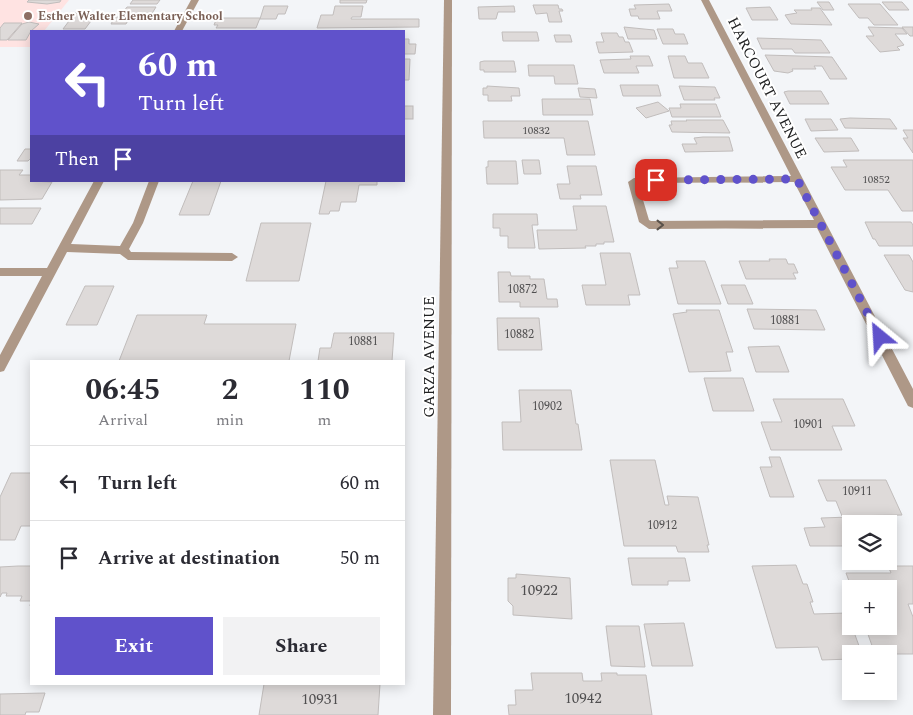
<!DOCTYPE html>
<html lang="en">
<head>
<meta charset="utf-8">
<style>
  :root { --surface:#fff; --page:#f2f2f3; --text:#2b2b33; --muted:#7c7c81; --line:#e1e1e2; --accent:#6052cb }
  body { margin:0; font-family:Spectral,serif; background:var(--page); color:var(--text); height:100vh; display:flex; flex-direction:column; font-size:19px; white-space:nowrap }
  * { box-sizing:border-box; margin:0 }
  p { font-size:16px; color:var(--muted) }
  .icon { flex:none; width:28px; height:28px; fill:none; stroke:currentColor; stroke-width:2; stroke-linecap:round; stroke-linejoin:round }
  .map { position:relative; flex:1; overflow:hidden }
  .sheet { position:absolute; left:30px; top:360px; width:375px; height:325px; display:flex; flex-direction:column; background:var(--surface); border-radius:0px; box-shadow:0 2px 12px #0003 }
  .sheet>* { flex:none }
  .top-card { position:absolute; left:30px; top:30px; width:375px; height:152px; border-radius:0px; box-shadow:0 2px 12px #0003; background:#6052cb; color:#fff; overflow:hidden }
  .buttons { position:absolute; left:842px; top:515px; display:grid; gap:10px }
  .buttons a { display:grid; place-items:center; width:55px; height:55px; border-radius:0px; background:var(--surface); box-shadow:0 2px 12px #0003; font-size:25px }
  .pin { position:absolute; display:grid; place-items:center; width:42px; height:42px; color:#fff; margin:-21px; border-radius:10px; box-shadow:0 2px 8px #0006 }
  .me { position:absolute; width:55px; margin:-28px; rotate:333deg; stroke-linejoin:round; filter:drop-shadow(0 0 4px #0008) }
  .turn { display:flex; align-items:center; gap:18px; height:105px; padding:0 25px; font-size:22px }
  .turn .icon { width:65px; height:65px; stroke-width:2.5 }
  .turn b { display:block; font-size:35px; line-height:42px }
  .then { display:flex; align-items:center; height:48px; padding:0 25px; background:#0003; gap:10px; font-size:19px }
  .eta { display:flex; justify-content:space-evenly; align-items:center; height:85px; text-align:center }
  .eta b { font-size:30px; font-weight:700; line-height:35px }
  .button { display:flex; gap:10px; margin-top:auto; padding:10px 25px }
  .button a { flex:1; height:58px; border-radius:0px; background:var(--accent); color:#fff; font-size:20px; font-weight:700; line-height:58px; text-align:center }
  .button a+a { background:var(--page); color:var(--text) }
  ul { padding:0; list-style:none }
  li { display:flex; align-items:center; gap:15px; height:75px; padding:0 25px; border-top:1px solid var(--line) }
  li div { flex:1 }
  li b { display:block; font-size:19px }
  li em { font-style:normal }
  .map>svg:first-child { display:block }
  .education { fill:#ffe3e2 }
  .building { fill:#dedad9; stroke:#c1bdbc }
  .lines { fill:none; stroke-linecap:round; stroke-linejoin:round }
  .minor { fill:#ae9887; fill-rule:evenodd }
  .oneway { stroke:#59514a }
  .route { stroke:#6052cb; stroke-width:9; stroke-dasharray:0 16.2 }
  .education-dot { fill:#8d6e63; stroke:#fff; stroke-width:2 }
  .labels { text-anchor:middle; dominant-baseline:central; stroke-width:4; stroke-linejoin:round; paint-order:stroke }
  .far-number-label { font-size:11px; fill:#504f50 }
  .far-education-label { font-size:12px; font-weight:bold; fill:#785e54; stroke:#fff; text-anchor:start }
  .number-label { font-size:12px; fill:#504f50 }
  .street-label { font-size:15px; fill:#202122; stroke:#fff }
  .near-number-label { font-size:15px; fill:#504f50 }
</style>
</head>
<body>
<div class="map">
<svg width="913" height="715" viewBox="0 0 913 715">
  <rect width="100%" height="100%" fill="#f3f5f8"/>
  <polygon class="education" points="0,0 69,0 44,31 31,31 31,47 0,47"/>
  <g class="building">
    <polygon points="29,0 61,0 60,2 47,4 27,2"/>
    <polygon points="133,0 160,0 157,4 130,4"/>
    <polygon points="340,0 367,0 366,3 340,3"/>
    <polygon points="817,2 829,2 834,10 823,10"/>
    <polygon points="882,2 902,2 909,10 889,10"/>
    <polygon points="669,4 672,11 657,11 660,19 639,19 638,16 631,16 629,9 636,9 634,5"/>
    <polygon points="848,4 880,4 898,25 874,25 868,18 859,18"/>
    <polygon points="533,5 558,5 559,9 562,9 563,11 559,11 562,22 549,22 547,13 536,14"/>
    <polygon points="264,6 288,6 285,14 278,14 276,19 260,19"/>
    <polygon points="335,6 363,6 361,17 352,17 351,19 419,19 419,27 317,28 321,15 333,15"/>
    <polygon points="514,6 515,12 498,12 496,19 479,19 478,7"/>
    <polygon points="127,7 156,7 151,15 121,15"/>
    <polygon points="770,7 778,20 752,20 746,8"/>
    <polygon points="811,8 820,8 832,25 791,24 785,15 797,13 794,10 812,10"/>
    <polygon points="75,13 97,13 85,29 63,29"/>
    <polygon points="115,17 130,17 126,24 111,24"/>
    <polygon points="221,18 260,18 256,28 216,28 218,25 214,25 216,20 220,20"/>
    <polygon points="29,22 39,24 31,31 26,40 8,40 22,24"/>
    <polygon points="4,23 22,23 7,40 0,40 0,28"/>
    <polygon points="624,27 654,30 657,39 628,39"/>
    <polygon points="868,27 902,28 907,34 895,34 904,45 897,47 900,50 880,52 866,36 874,36"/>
    <polygon points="902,27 913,27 913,36 910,36"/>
    <polygon points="657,29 673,29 675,34 684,34 688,44 663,44"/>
    <polygon points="502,32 537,32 539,41 503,41"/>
    <polygon points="601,33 617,33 619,37 623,37 625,42 629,42 633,52 599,53 596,42 604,42"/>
    <polygon points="554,35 570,35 572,42 556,42"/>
    <polygon points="757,38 821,40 830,53 795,53 792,49 762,49"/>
    <polygon points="404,39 409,39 409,44 416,44 415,54 404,54"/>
    <polygon points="765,55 832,57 847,79 830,79 822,66 814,66 816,69 792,69 793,71 788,73 774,71"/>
    <polygon points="630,56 649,56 653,66 636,66 639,73 604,73 600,60 631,59"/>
    <polygon points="668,56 685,56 688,63 702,63 709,78 674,78"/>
    <polygon points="404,59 410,59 409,80 404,80"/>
    <polygon points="484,61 514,61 516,72 484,72 484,70 480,70 480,62"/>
    <polygon points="528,65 574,65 578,84 555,84 554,76 529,76"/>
    <polygon points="620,85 658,85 661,96 623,96"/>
    <polygon points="487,86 519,88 520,96 511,96 512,101 488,101 488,95 483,95 483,88 487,88"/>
    <polygon points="679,86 715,87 720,98 714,98 715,100 684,100"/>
    <polygon points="578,88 595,89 597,98 580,97"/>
    <polygon points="788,91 821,91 829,104 790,104 784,92"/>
    <polygon points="542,99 590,99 593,115 543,115"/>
    <polygon points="658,102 669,111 646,118 636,108"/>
    <polygon points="680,104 716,104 721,117 672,117 669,108 681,108"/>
    <rect x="404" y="106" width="9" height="13"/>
    <polygon points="850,118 890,119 897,129 845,128 840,119"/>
    <polygon points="805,119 831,119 838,130 811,131"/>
    <polygon points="686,120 723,120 730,133 672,132 669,125 672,125 671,121 687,121"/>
    <polygon points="483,121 588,121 595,155 567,155 564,138 484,138"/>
    <polygon points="903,130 913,130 913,153 903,138 908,138"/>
    <polygon points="703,137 729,137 733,151 685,152 682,144 697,144 694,138"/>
    <polygon points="815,138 851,138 859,151 824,152"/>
    <polygon points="25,149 31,149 31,158 28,161 17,161"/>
    <polygon points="522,160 539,160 541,174 524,174"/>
    <polygon points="843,160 913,160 913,211 902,211 888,190 845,190 831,167 847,167"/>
    <polygon points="488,161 516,161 518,184 487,184 486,167 488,167"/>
    <polygon points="567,166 596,166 602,195 580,195 581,199 560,199 557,184 570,184"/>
    <polygon points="0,170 23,170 19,175 31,175 31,181 52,182 42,199 0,200"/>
    <polygon points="193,181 221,181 209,215 179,215"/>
    <polygon points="326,181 377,181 377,185 359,185 356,202 341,202 339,211 330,211 329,214 319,214"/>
    <polygon points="573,206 606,206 614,242 604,242 604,244 596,244 596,246 585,246 586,248 539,249 537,230 577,230"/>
    <polygon points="0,208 41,208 32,224 0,224"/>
    <polygon points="493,214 537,214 538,225 532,225 535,248 508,248 508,236 500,236 500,228 493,228"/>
    <polygon points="865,222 911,222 913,225 913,246 879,246 875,239 873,239"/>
    <polygon points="261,223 311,223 299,281 246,281"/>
    <polygon points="600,253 630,253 640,295 628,295 630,305 586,305 582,285 606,285"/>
    <polygon points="884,255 909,255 913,262 913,292 905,290"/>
    <polygon points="769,259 786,259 788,264 794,264 798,273 793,273 796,279 746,279 739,261 770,261"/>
    <polygon points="676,261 705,261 721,304 678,304 669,268 678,268"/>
    <polygon points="498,272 510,272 511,276 530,276 530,279 544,279 547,299 557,299 558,307 520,307 520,302 499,302"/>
    <polygon points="721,285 745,285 753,304 728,304"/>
    <polygon points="85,286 114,286 97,325 66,325"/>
    <polygon points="747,309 816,310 825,330 754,329"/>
    <polygon points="686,310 719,310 733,352 726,352 731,371 689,372 673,314 687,312"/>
    <polygon points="137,315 207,315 204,324 296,324 289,361 119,361"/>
    <polygon points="497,318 539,318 542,350 498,350"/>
    <polygon points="334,333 394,333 392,361 318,361 320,348 331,348"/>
    <polygon points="779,346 789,372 756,372 748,347"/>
    <polygon points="704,378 743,378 754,411 713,411"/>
    <polygon points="519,390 571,390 576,424 578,424 582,450 503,450 502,422 521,422"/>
    <polygon points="773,399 843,399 855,426 832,426 842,450 771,450 761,422 782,422"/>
    <polygon points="769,457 780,457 794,497 770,497 760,467 772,467"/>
    <polygon points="610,460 655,460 665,505 669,505 667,496 698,497 709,545 707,545 709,552 678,552 676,546 624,546"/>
    <polygon points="11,473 31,473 31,526 21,526 15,540 0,540 0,497"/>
    <polygon points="818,480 886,480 902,515 842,516 836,501 827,501"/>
    <polygon points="850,517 853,524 851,546 810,546 804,528 825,527 821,518"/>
    <polygon points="628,558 685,558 690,581 668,581 668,585 632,585"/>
    <polygon points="796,565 803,584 807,584 813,602 810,602 814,614 847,613 862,654 851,654 851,659 822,660 818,647 776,648 752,566"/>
    <polygon points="18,566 31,566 31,606 30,606 31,601 20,601 22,596 6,596 7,593 2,593 0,597 0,567"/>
    <polygon points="888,566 913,566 913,604 908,604 913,617 913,654 875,654 865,626 889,626 889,589 852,589 846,573 891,573"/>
    <polygon points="516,574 570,578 572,619 513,615 513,606 508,601 508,578 516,578"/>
    <polygon points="684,623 693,666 652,666 644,624"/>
    <polygon points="606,626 639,626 645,667 611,666"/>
    <polygon points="531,673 582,673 583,681 602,681 601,673 617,673 617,675 646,675 652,715 509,715 508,705 516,705 515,690 533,690"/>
    <polygon points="264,684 380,684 378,715 259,715"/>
    <polygon points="45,693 39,712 26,712 25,715 0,715 0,694"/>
  </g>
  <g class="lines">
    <g class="minor">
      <polygon points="191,0 199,0 182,31 174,31"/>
      <polygon points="444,0 452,0 451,715 433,715"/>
      <path d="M701 0H709L913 389V408L908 406 817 228 649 229 639 222 628 182 634 178 791 176ZM794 182 814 220 651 221 649 220 638 183Z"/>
      <polygon points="94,181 104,181 71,244 120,246 133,223 149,181 159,181 143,223 129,249 131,252 232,253 238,257 232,261 128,260 120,254 67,252 4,371 0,372 0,355 42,276 0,276 0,268 47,268"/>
    </g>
  </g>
  <defs><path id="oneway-chevron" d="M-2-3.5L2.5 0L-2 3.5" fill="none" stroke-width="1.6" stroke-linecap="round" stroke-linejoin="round" transform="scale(1.25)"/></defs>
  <use class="oneway" href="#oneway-chevron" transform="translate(660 225)"/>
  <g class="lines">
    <polyline class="route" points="656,180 797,179 880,337"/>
  </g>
  <circle class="education-dot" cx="28" cy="16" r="5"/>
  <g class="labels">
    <g class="far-number-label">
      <text x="536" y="130">10832</text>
      <text x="876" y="179">10852</text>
    </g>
    <g class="far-education-label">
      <text x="38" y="16">Esther Walter Elementary School</text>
    </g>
    <g class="number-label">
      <text x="522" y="289">10872</text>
      <text x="785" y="320">10881</text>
      <text x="519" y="334">10882</text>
      <text x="363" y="341">10881</text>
      <text x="547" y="406">10902</text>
      <text x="808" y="424">10901</text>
      <text x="857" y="491">10911</text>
      <text x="662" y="525">10912</text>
    </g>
    <g class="street-label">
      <text transform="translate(767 88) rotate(63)">HARCOURT AVENUE</text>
      <text transform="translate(429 357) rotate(-90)">GARZA AVENUE</text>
    </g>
    <g class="near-number-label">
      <text x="539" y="590">10922</text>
      <text x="583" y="698">10942</text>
      <text x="320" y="699">10931</text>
    </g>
  </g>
</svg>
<div class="buttons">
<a><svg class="icon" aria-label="layers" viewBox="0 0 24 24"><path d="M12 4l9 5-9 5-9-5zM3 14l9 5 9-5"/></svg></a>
<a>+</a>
<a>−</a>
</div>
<div class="pin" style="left:656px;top:180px;background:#d93025"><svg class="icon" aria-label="arrive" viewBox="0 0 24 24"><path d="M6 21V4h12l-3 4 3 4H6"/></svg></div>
<svg class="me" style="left:880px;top:337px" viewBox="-20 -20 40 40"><path d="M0-17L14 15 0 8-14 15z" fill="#6052cb" stroke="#fff" stroke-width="4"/></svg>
<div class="top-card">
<div class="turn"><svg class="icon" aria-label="left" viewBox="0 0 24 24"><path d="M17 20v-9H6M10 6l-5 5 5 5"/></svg><div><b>60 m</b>Turn left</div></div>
<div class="then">Then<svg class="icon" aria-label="arrive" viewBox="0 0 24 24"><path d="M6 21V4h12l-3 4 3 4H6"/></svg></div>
</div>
<section class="sheet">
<div class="eta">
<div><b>06:45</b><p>Arrival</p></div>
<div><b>2</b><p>min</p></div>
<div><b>110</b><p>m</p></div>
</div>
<ul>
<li><svg class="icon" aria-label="left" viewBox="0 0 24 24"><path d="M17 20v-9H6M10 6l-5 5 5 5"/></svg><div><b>Turn left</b></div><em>60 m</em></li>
<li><svg class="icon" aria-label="arrive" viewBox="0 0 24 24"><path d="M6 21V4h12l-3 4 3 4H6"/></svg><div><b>Arrive at destination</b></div><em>50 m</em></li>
</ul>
<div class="button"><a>Exit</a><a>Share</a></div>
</section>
</div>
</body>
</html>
